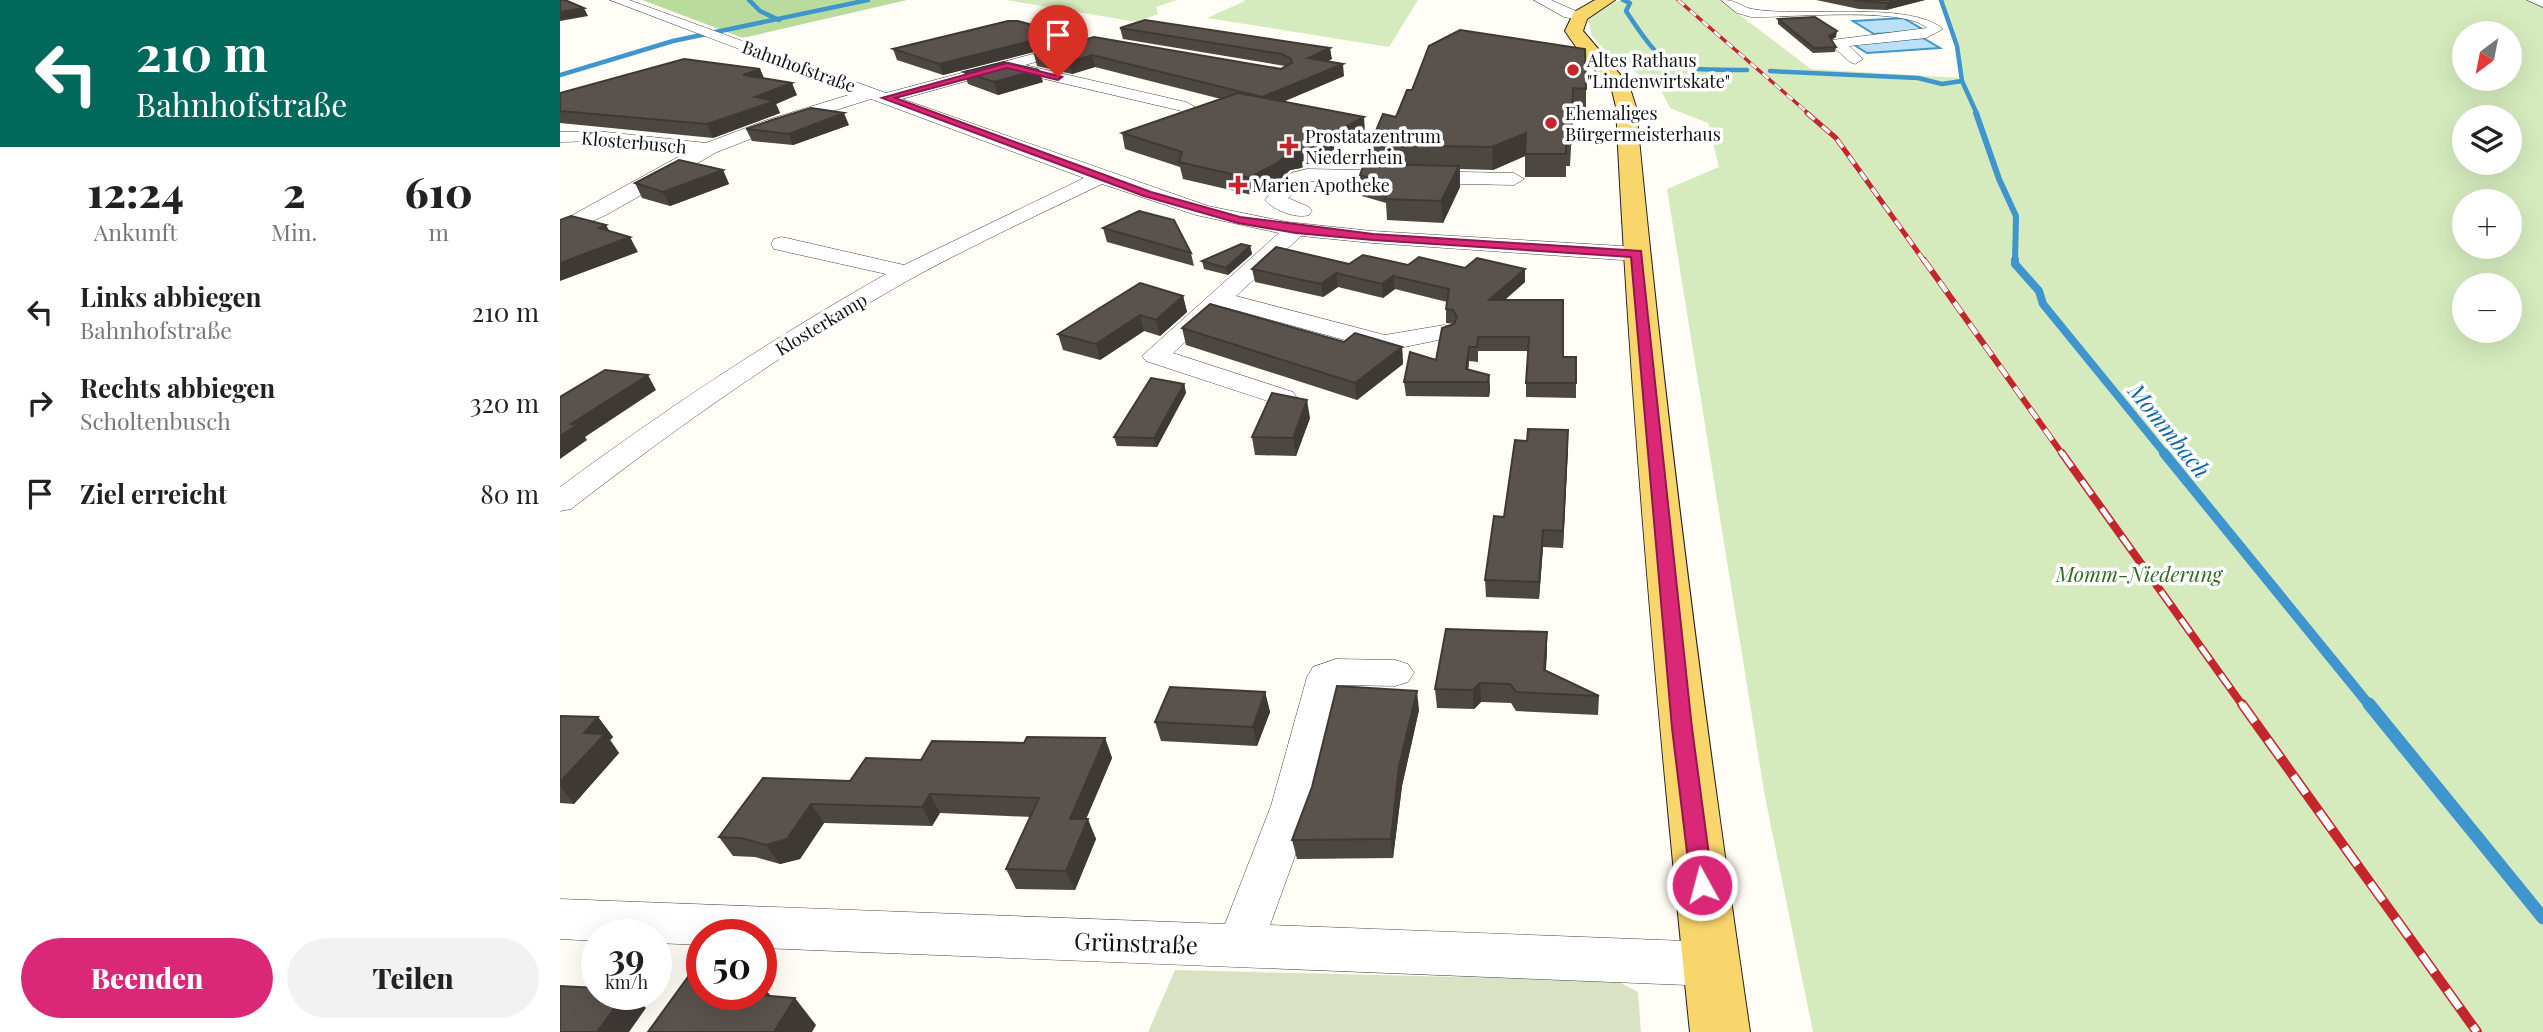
<!DOCTYPE html>
<html lang="de">
<head>
<meta charset="utf-8">
<style>
  :root { --surface:#fff; --page:#f2f2f2; --text:#222; --muted:#767676; --accent:#db2777 }
  body { margin:0; font-family:"Playfair Display",serif; background:var(--page); color:var(--text); height:100vh; display:flex; flex-direction:column; font-size:26px; white-space:nowrap }
  * { box-sizing:border-box; margin:0 }
  p { font-size:23px; color:var(--muted) }
  .icon { flex:none; width:38px; height:38px; fill:none; stroke:currentColor; stroke-width:2; stroke-linecap:round; stroke-linejoin:round }
  .map { position:relative; flex:1; overflow:hidden }
  .sheet { display:flex; flex-direction:column; background:var(--surface); width:560px }
  .sheet>* { flex:none }
  .hud { background:#00695c; color:#fff; overflow:hidden }
  .needle { width:46px; rotate:212deg }
  .fabs { position:absolute; left:1892px; top:21px; display:grid; gap:14px }
  .fabs a { display:grid; place-items:center; width:70px; height:70px; border-radius:50%; background:var(--surface); box-shadow:0 7px 28px #0002; font-size:35px }
  .speed { position:absolute; left:21px; top:919px; display:flex; gap:14px; font-size:35px; font-weight:700; text-align:center }
  .speed>* { display:grid; place-content:center; width:91px; height:91px; border-radius:50%; background:var(--surface); box-shadow:0 7px 28px #0002; line-height:1 }
  .speed small { font-size:18px; font-weight:400 }
  .speed .limit { border:10px solid #d22; background:#fff; color:#111 }
  .pin { position:absolute; display:grid; place-items:center; width:60px; height:60px; color:#fff; margin:-72px -30px; border-radius:50% 50% 50% 0; rotate:-45deg; box-shadow:0 0 7px #0007 }
  .pin .icon { rotate:45deg }
  .me { position:absolute; width:77px; margin:-38px; rotate:353deg; stroke-linejoin:round; filter:drop-shadow(0 0 5px #0008) }
  .turn { display:flex; align-items:center; gap:24px; height:147px; padding:0 21px; font-size:32px }
  .turn .icon { width:91px; height:91px; stroke-width:2.5 }
  .turn b { display:block; font-size:49px; line-height:60px }
  .eta { display:flex; justify-content:space-evenly; align-items:center; height:119px; text-align:center }
  .eta b { font-size:42px; font-weight:800; line-height:49px }
  .cta { display:flex; gap:14px; margin-top:auto; padding:14px 21px }
  .cta a { flex:1; height:80px; border-radius:42px; background:var(--accent); color:#fff; font-size:28px; font-weight:800; line-height:80px; text-align:center }
  .cta a+a { background:var(--page); color:var(--text) }
  ul { padding:0; list-style:none }
  li { display:flex; align-items:center; gap:21px; height:91px; padding:0 21px }
  li div { flex:1 }
  li b { display:block; font-size:26px }
  li em { font-style:normal }
  main { display:flex; flex:1; min-height:0 }
  .map>svg:first-child { display:block }
  .green { fill:#d5ebbd; fill-rule:evenodd }
  .forest { fill:#b9dc9c }
  .cemetery { fill:#d9e3c4 }
  .water { fill:#b9e0f7; stroke:#3f96cf; stroke-width:2 }
  .lines { fill:none; stroke-linecap:round; stroke-linejoin:round }
  .stream-far4 { stroke:#3f96cf; stroke-width:4.5 }
  .stream-far3 { stroke:#3f96cf; stroke-width:6 }
  .stream-far2 { stroke:#3f96cf; stroke-width:8 }
  .stream-far1 { stroke:#3f96cf; stroke-width:10 }
  .stream { stroke:#3f96cf; stroke-width:13 }
  .minor-casing { stroke:#444; stroke-width:1 }
  .major-casing { stroke:#222; stroke-width:2 }
  .minor { fill:#fff; fill-rule:evenodd }
  .major { fill:#f9d66b; fill-rule:evenodd }
  .rail-far4-casing { stroke:#c4262e; stroke-width:3.5 }
  .rail-far3-casing { stroke:#c4262e; stroke-width:5 }
  .rail-far2-casing { stroke:#c4262e; stroke-width:6 }
  .rail-far1-casing { stroke:#c4262e; stroke-width:8 }
  .rail-casing { stroke:#c4262e; stroke-width:10 }
  .rail-far4 { stroke:#fff; stroke-width:2.5; stroke-dasharray:8; stroke-linecap:butt }
  .rail-far3 { stroke:#fff; stroke-width:3.5; stroke-dasharray:10; stroke-linecap:butt }
  .rail-far2 { stroke:#fff; stroke-width:4.5; stroke-dasharray:13; stroke-linecap:butt }
  .rail-far1 { stroke:#fff; stroke-width:5; stroke-dasharray:17; stroke-linecap:butt }
  .rail { stroke:#fff; stroke-width:7; stroke-dasharray:22; stroke-linecap:butt }
  .wall { fill:#4d4742 }
  .shaded-wall { fill:#3f3936 }
  .building { fill:#5a524d; stroke:#3f3936; stroke-width:2 }
  .route { fill:#db2777; stroke:#8e194d; stroke-width:2 }
  .poi-dot { fill:#c4262e; stroke:#fff; stroke-width:2.5 }
  .labels { text-anchor:middle; dominant-baseline:central; stroke-width:7; stroke-linejoin:round; paint-order:stroke }
  .far-poi-label { font-size:18px; fill:#111; stroke:#fff; text-anchor:start }
  .far-street-label { font-size:18px; fill:#111; stroke:#fff }
  .park-label { font-size:21px; font-style:italic; fill:#2f6b1f; stroke:#fff }
  .water-label { font-size:23px; font-style:italic; fill:#1768a6; stroke:#fff }
  .near-street-label { font-size:24px; fill:#111; stroke:#fff }
</style>
</head>
<body>
<main>
<section class="sheet">
<div class="hud">
<div class="turn"><svg class="icon" aria-label="left" viewBox="0 0 24 24"><path d="M17 20v-9H6M10 6l-5 5 5 5"/></svg><div><b>210 m</b>Bahnhofstraße</div></div>
</div>
<div class="eta">
<div><b>12:24</b><p>Ankunft</p></div>
<div><b>2</b><p>Min.</p></div>
<div><b>610</b><p>m</p></div>
</div>
<ul>
<li><svg class="icon" aria-label="left" viewBox="0 0 24 24"><path d="M17 20v-9H6M10 6l-5 5 5 5"/></svg><div><b>Links abbiegen</b><p>Bahnhofstraße</p></div><em>210 m</em></li>
<li><svg class="icon" aria-label="right" viewBox="0 0 24 24"><path d="M7 20v-9h11M14 6l5 5-5 5"/></svg><div><b>Rechts abbiegen</b><p>Scholtenbusch</p></div><em>320 m</em></li>
<li><svg class="icon" aria-label="arrive" viewBox="0 0 24 24"><path d="M6 21V4h12l-3 4 3 4H6"/></svg><div><b>Ziel erreicht</b></div><em>80 m</em></li>
</ul>
<div class="cta"><a>Beenden</a><a>Teilen</a></div>
</section>
<div class="map">
<svg width="1983" height="1032" viewBox="0 0 1983 1032">
  <rect width="100%" height="100%" fill="#fffdf5"/>
  <g class="green">
    <polygon points="446,0 617,0 596,7 598,14 577,22"/>
    <polygon points="683,0 858,0 829,47 647,18 685,1"/>
    <path d="M1060 0H1160L1251 69 1401 78 1397 43 1378 0H1983V1032H1253L1205 797 1107 189 1159 167 1148 123 1110 108 1101 90 1088 89 1076 72 1059 65 1032 36 1028 19 1037 10ZM1904 33H1950V79H1904ZM1904 117H1950V163H1904ZM1904 201H1950V247H1904ZM1904 285H1950V331H1904Z"/>
  </g>
  <polygon class="forest" points="82,0 347,0 183,38"/>
  <polygon class="cemetery" points="615,970 1057,981 1078,992 1081,1032 588,1032"/>
  <g class="water">
    <polygon points="1343,18 1366,31 1314,34 1293,21"/>
    <polygon points="1363,38 1380,48 1307,53 1291,43"/>
  </g>
  <g class="lines">
    <g class="stream-far4">
      <polyline points="189,0 200,11 219,20"/>
      <path d="M1063 0 1070 3 1066 11C1110 78 1111 68 1187 70"/>
      <polyline points="1381,0 1397,46 1402,81 1417,114"/>
      <polyline points="1210,71 1358,78 1382,84 1402,81"/>
      <polyline points="0,75 113,41 308,0"/>
    </g>
    <polyline class="stream-far3" points="1416,113 1439,179 1456,216 1455,262"/>
    <polyline class="stream-far2" points="1455,260 1455,264 1479,291 1483,304 1606,455"/>
    <polyline class="stream-far1" points="1604,453 1810,706"/>
    <polyline class="stream" points="1809,704 1983,918"/>
    <g class="minor-casing">
      <g id="minor">
        <path d="M50 0H69L326 93 514 43 521 47 519 50 465 65 626 102 635 107 626 112 446 70 342 99 648 206 727 222 812 231 1077 247 1085 249 1088 254 1085 259 1077 261 812 243 741 236 676 296 825 335 884 325 893 327 896 332 893 337 825 351 664 307 613 353 733 392 737 398 733 404 723 406 586 361 582 356 719 233 636 215 542 184C480 214 417 243 356 276 234 344 121 424 11 509L0 511V487C104 410 213 338 326 274L214 249 211 244 214 239 222 237 344 265 524 178 311 99 216 129 157 152 46 215 0 236V222L127 152 37 141 0 142V132L37 131 146 143 204 121 295 93Z"/>
        <polygon points="974,0 991,0 1027,16 1020,20 1004,17"/>
        <path d="M1161 0C1179 0 1178 6 1192 9 1239 18 1350 0 1383 29L1366 38 1289 46 1303 59 1295 64 1290 62 1272 46 1270 43 1272 40 1367 28C1343 6 1227 18 1191 17L1177 13Z"/>
        <polygon points="1967,0 1983,0 1983,7"/>
        <path d="M747 169 954 173 964 179 954 185 747 181 728 198 749 207 752 211 749 215C736 219 713 210 705 200L708 196 731 173Z"/>
        <polygon points="776,659 835,660 848,664 854,673 848,682 835,686 782,685 753,806 710,925 1152,942 1169,949 1176,964 1169,979 1152,986 201,948 201,934 142,934 142,945 96,943 96,934 37,934 37,941 0,939 0,899 665,924 711,806 747,677 753,667"/>
      </g>
    </g>
    <g class="major-casing">
      <path id="major" d="M1035 0H1055L1027 19 1023 31 1069 85 1076 107C1105 417 1145 724 1190 1032H1130C1098 724 1071 416 1056 107L1052 90 1021 54 1005 31 1014 12Z"/>
    </g>
    <use href="#minor" class="minor"/>
    <use href="#major" class="major"/>
    <g class="rail-far4-casing">
      <polyline id="rail-far4" points="1118,0 1249,114"/>
    </g>
    <g class="rail-far3-casing">
      <polyline id="rail-far3" points="1247,113 1276,138 1365,262"/>
    </g>
    <g class="rail-far2-casing">
      <polyline id="rail-far2" points="1364,260 1503,455"/>
    </g>
    <g class="rail-far1-casing">
      <polyline id="rail-far1" points="1502,453 1683,706"/>
    </g>
    <g class="rail-casing">
      <polyline id="rail" points="1682,704 1917,1032"/>
    </g>
    <use href="#rail-far4" class="rail-far4"/>
    <use href="#rail-far3" class="rail-far3"/>
    <use href="#rail-far2" class="rail-far2"/>
    <use href="#rail-far1" class="rail-far1"/>
    <use href="#rail" class="rail"/>
  </g>
  <g class="wall">
    <polygon points="1256,0 1365,0 1326,10 1299,9"/>
    <polygon points="1218,19 1276,37 1271,40 1276,47 1275,52 1253,53 1218,24"/>
    <polygon points="560,28 772,59 768,61 784,76 724,101 805,132 741,168 730,170 722,178 692,195 623,179 620,167 565,149 562,133 661,99 535,67 512,74 477,66 474,54 534,37 721,69 725,66 563,39"/>
    <polygon points="502,33 505,44 383,75 337,60 333,49"/>
    <polygon points="200,69 204,78 237,95 216,104 220,113 153,138 0,123 0,93"/>
    <polygon points="404,72 483,82 438,95 408,84"/>
    <polygon points="1026,89 1026,109 1013,109 1010,166 1006,166 1006,177 965,177 965,156 933,170 900,169 900,187 883,223 827,220 826,203 802,196 800,175 812,165 810,145 836,117 847,90"/>
    <polygon points="289,125 233,145 192,141 186,129"/>
    <polygon points="163,170 169,184 110,206 82,198 75,183"/>
    <polygon points="543,228 631,253 634,266 547,242"/>
    <polygon points="690,246 692,254 668,275 644,269 642,261"/>
    <polygon points="789,264 965,269 965,282 945,300 1003,357 1016,357 1016,398 966,397 966,383 968,351 918,351 918,362 909,361 908,369 929,375 930,390 929,397 846,396 844,382 876,360 894,324 886,323 886,309 887,302 835,289 823,298 778,287 763,297 695,282 692,269"/>
    <polygon points="623,296 627,312 600,336 584,331 540,360 503,350 498,334"/>
    <polygon points="622,328 842,347 843,364 797,400 626,345"/>
    <polygon points="624,384 626,393 597,447 557,446 554,437"/>
    <polygon points="750,418 736,456 695,455 692,437"/>
    <polygon points="1008,446 1003,548 983,547 979,599 926,597 925,580 944,517"/>
    <polygon points="987,651 986,670 1039,696 1038,715 956,711 951,703 921,702 914,709 877,708 875,689"/>
    <polygon points="705,692 710,712 697,746 601,741 595,722"/>
    <polygon points="859,710 842,786 833,858 737,859 732,840"/>
    <polygon points="0,716 38,717 53,737 50,740 59,753 14,804 0,803"/>
    <polygon points="545,738 552,758 526,819 536,839 515,890 456,889 446,869 471,817 380,813 372,826 264,823 240,859 220,864 195,857 173,856 159,837 290,781 361,760 464,743"/>
  </g>
  <g class="shaded-wall">
    <polygon points="1338,0 1365,0 1326,10 1327,3"/>
    <polygon points="24,8 28,16 0,21 0,12"/>
    <polygon points="1277,31 1276,37 1268,42 1269,36"/>
    <polygon points="502,33 505,44 383,75 379,64"/>
    <polygon points="770,48 772,59 750,69 748,58"/>
    <polygon points="532,55 535,67 512,74 509,62"/>
    <polygon points="783,64 784,76 704,110 702,97"/>
    <polygon points="200,69 205,81 183,75"/>
    <polygon points="479,70 483,82 438,95 434,82"/>
    <polygon points="232,83 237,95 216,104 220,113 153,138 147,124 195,97"/>
    <polygon points="1013,88 1013,109 1010,166 1011,144"/>
    <polygon points="284,113 289,125 233,145 229,134"/>
    <polygon points="804,117 805,132 741,168 730,170 722,178 692,195 689,178 728,154"/>
    <polygon points="966,133 965,156 933,170 932,147"/>
    <polygon points="899,166 900,187 883,223 881,201"/>
    <polygon points="163,170 169,184 110,206 103,192"/>
    <polygon points="46,225 54,239 39,228"/>
    <polygon points="70,237 78,252 0,281 0,263"/>
    <polygon points="690,246 692,254 668,275 666,268"/>
    <polygon points="965,269 965,282 929,313 929,300"/>
    <polygon points="776,273 778,287 763,297 761,284"/>
    <polygon points="833,276 835,289 823,298 822,284"/>
    <polygon points="623,296 627,312 600,336 596,320"/>
    <polygon points="580,315 584,331 540,360 536,344"/>
    <polygon points="842,347 843,364 797,400 795,383"/>
    <polygon points="909,347 909,361 907,383 906,369"/>
    <polygon points="88,375 96,390 25,437 27,440 0,459 0,436 11,424"/>
    <polygon points="929,375 930,390 929,397 928,382"/>
    <polygon points="624,384 626,393 597,447 594,438"/>
    <polygon points="747,400 750,418 736,456 733,438"/>
    <polygon points="1008,430 1008,446 1003,548 1003,531"/>
    <polygon points="983,530 983,547 979,599 979,582"/>
    <polygon points="987,632 987,651 984,689 984,670"/>
    <polygon points="920,683 921,702 914,709 913,690"/>
    <polygon points="857,691 859,710 842,786 833,858 831,839 839,766"/>
    <polygon points="705,692 710,712 697,746 693,727"/>
    <polygon points="38,717 53,737 50,740 59,753 14,804 0,786 0,782 24,733"/>
    <polygon points="545,738 552,758 518,838 510,819"/>
    <polygon points="370,794 380,813 372,826 362,807"/>
    <polygon points="251,804 264,823 240,859 220,864 206,845"/>
    <polygon points="528,819 536,839 515,890 506,871"/>
    <polygon points="201,984 220,1007 188,994 201,994"/>
    <polygon points="65,994 73,994 86,1008 69,1032 37,1032"/>
    <polygon points="235,998 256,1025 252,1032 214,1032"/>
  </g>
  <g class="building">
    <polygon points="0,0 5,0 24,8 0,12"/>
    <polygon points="1293,0 1338,0 1327,3 1301,1"/>
    <polygon points="1255,17 1277,31 1269,36 1276,47 1254,48 1218,19"/>
    <polygon points="585,20 770,48 748,58 783,64 702,97 532,55 509,62 474,54 534,37 721,69 732,63 731,59 722,54 560,28"/>
    <polygon points="448,21 458,21 502,33 379,64 333,49"/>
    <polygon points="900,30 1025,49 1026,89 1013,88 1011,144 1006,144 1006,154 965,154 966,133 932,147 810,145 823,114 836,117 847,90 852,90 869,46"/>
    <polygon points="124,59 200,69 183,75 232,83 195,97 215,101 147,124 0,111 0,93"/>
    <polygon points="444,62 479,70 434,82 404,72"/>
    <polygon points="678,93 804,117 739,152 728,154 719,162 689,178 619,162 622,152 562,133"/>
    <polygon points="251,108 284,113 229,134 186,129 212,120"/>
    <polygon points="119,160 163,170 103,192 75,183"/>
    <polygon points="804,164 899,166 881,201 825,199 832,185 800,175"/>
    <polygon points="579,211 614,220 631,253 543,228"/>
    <polygon points="11,216 46,225 39,228 70,237 0,263 0,220"/>
    <polygon points="681,244 690,246 666,268 642,261"/>
    <polygon points="716,247 789,264 803,255 848,265 859,257 905,268 917,258 965,269 929,300 1003,300 1003,357 1016,357 1016,383 966,383 969,337 918,337 917,347 909,347 906,369 929,375 928,382 844,382 850,352 876,360 882,328 894,324 897,317 893,310 886,309 889,289 833,276 822,284 776,273 761,284 692,269"/>
    <polygon points="580,283 623,296 596,320 580,315 536,344 498,334"/>
    <polygon points="650,304 784,342 795,333 842,347 795,383 622,328"/>
    <polygon points="45,370 88,375 11,424 17,425 0,436 0,397"/>
    <polygon points="591,378 624,384 594,438 554,437"/>
    <polygon points="712,393 747,400 733,438 692,437"/>
    <polygon points="968,429 1008,430 1003,531 983,530 979,582 925,580 934,516 944,517 955,440 967,441"/>
    <polygon points="886,629 987,632 984,670 1039,696 956,692 950,684 920,683 913,690 875,689"/>
    <polygon points="777,686 857,691 839,766 831,839 732,840 752,787"/>
    <polygon points="610,687 705,692 693,727 595,722"/>
    <polygon points="0,716 38,717 24,733 45,734 0,782"/>
    <polygon points="467,737 545,738 510,819 528,819 506,871 446,869 479,798 370,794 362,807 251,804 227,839 206,845 181,838 159,837 203,778 290,781 306,758 361,760 372,741 464,743"/>
    <polygon points="130,974 142,975 142,994 188,994 235,998 214,1032 88,1032"/>
    <polygon points="0,986 37,988 37,994 65,994 37,1032 0,1032"/>
  </g>
  <polygon class="route" points="447,63 502,77 498,80 447,68 335,98 591,192 680,217 813,234 1081,251 1132,728 1153,885 1150,892 1142,895 1134,892 1131,885 1112,728 1071,257 813,240 736,233 678,223 584,196 322,98"/>
  <g class="poi-dot">
    <circle cx="1013" cy="70" r="7"/>
    <circle cx="991" cy="123" r="7"/>
    <path d="M725.5 135.5h7v7h7v7h-7v7h-7v-7h-7v-7h7z"/>
    <path d="M674.5 174.5h7v7h7v7h-7v7h-7v-7h-7v-7h7z"/>
  </g>
  <g class="labels">
    <g class="far-poi-label">
      <text x="1027" y="60">Altes Rathaus<tspan x="1027" dy="21">"Lindenwirtskate"</tspan></text>
      <text x="1005" y="113">Ehemaliges<tspan x="1005" dy="21">Bürgermeisterhaus</tspan></text>
      <text x="745" y="136">Prostatazentrum<tspan x="745" dy="21">Niederrhein</tspan></text>
      <text x="692" y="185">Marien Apotheke</text>
    </g>
    <g class="far-street-label">
      <text transform="translate(239 66) rotate(20)">Bahnhofstraße</text>
      <text transform="translate(74 142) rotate(5)">Klosterbusch</text>
      <text transform="translate(261 324) rotate(-31)">Klosterkamp</text>
    </g>
    <g class="park-label">
      <text x="1579" y="573">Momm-Niederung</text>
    </g>
    <g class="water-label">
      <text transform="translate(1610 430) rotate(51)">Mommbach</text>
    </g>
    <g class="near-street-label">
      <text transform="translate(576 942) rotate(2)">Grünstraße</text>
    </g>
  </g>
</svg>
<div class="fabs">
<a><svg class="needle" viewBox="-14 -14 28 28"><path d="M0-13l5 13h-10z" fill="#e53935"/><path d="M0 13l5-13h-10z" fill="#767676"/></svg></a>
<a><svg class="icon" aria-label="layers" viewBox="0 0 24 24"><path d="M12 4l9 5-9 5-9-5zM3 14l9 5 9-5"/></svg></a>
<a>+</a>
<a>−</a>
</div>
<div class="speed"><div>39<small>km/h</small></div><div class="limit">50</div></div>
<div class="pin" style="left:498px;top:77px;background:#d93025"><svg class="icon" aria-label="arrive" viewBox="0 0 24 24"><path d="M6 21V4h12l-3 4 3 4H6"/></svg></div>
<svg class="me" style="left:1142px;top:885px" viewBox="-20 -20 40 40"><circle r="17" fill="#db2777" stroke="#fff" stroke-width="3"/><path d="M0-11L8 9 0 5-8 9z" fill="#fff"/></svg>
</div>
</main>
</body>
</html>
